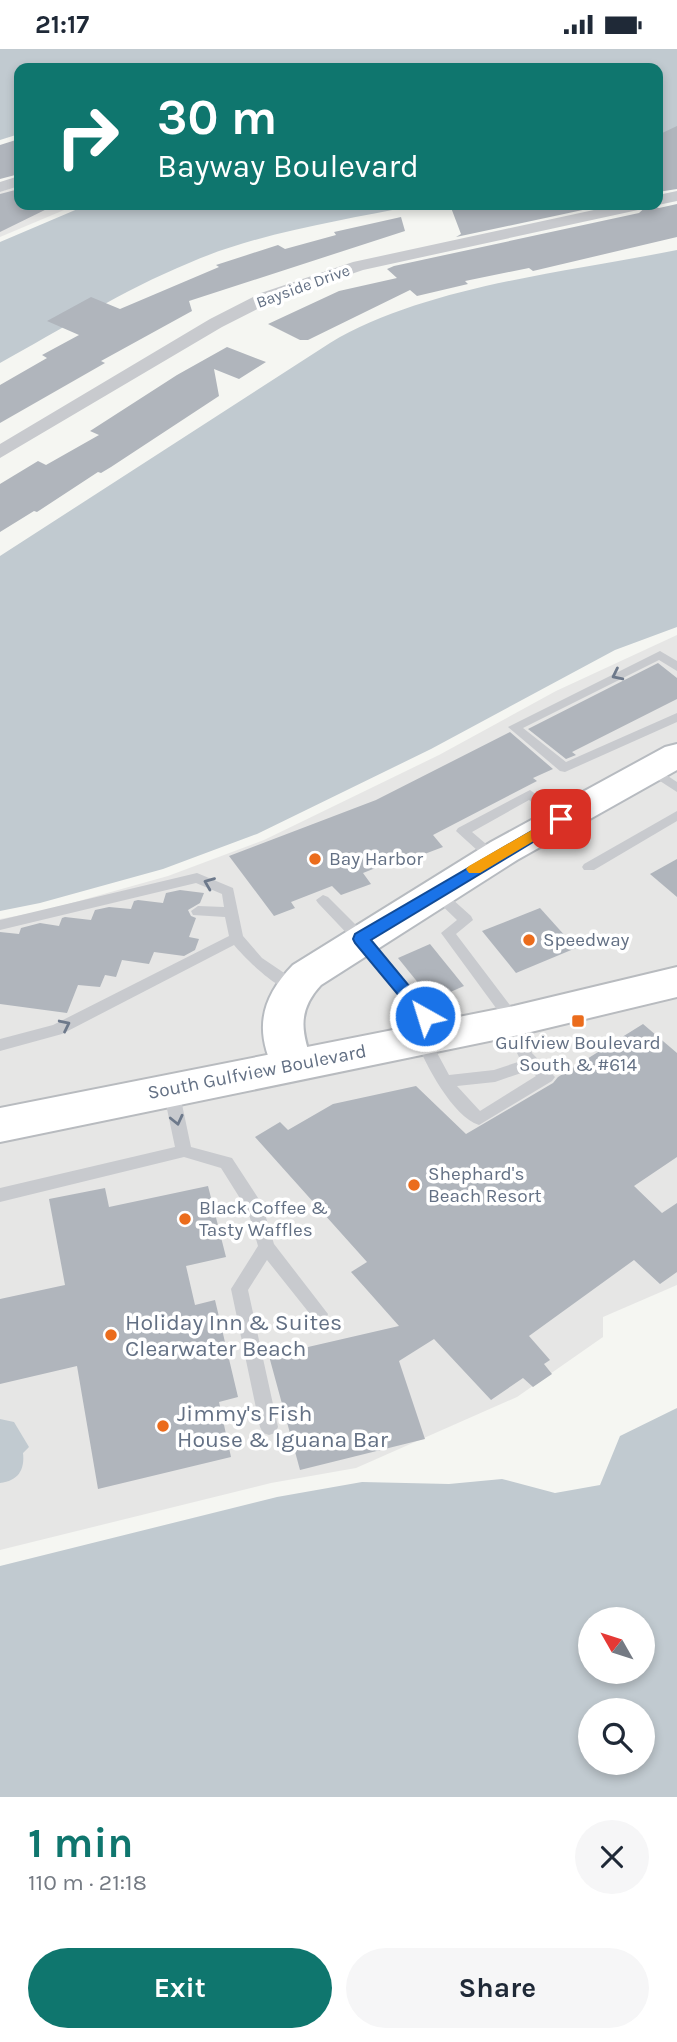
<!DOCTYPE html>
<html lang="en">
<head>
<meta charset="utf-8">
<style>
  :root { --surface:#fff; --page:#f6f6f7; --text:#1f2937; --muted:#747a83; --accent:#0f766e }
  body { margin:0; font-family:Karla,sans-serif; background:var(--page); color:var(--text); height:100vh; display:flex; flex-direction:column; font-size:26px; white-space:nowrap }
  * { box-sizing:border-box; margin:0 }
  p { font-size:23px; color:var(--muted) }
  .icon { flex:none; width:38px; height:38px; fill:none; stroke:currentColor; stroke-width:2; stroke-linecap:round; stroke-linejoin:round }
  .map { position:relative; height:1748px; overflow:hidden }
  .details { display:flex; flex-direction:column; background:var(--surface); flex:1 }
  .details>* { flex:none }
  .guide { position:absolute; left:14px; top:14px; width:649px; height:147px; border-radius:14px; box-shadow:0 4px 10px #0003; background:#0f766e; color:#fff; overflow:hidden }
  .needle { width:46px; rotate:309deg }
  .buttons { position:absolute; left:578px; top:1558px; display:grid; gap:14px }
  .buttons a { display:grid; place-items:center; width:77px; height:77px; border-radius:50%; background:var(--surface); box-shadow:0 4px 10px #0003; font-size:35px }
  .pin { position:absolute; display:grid; place-items:center; width:60px; height:60px; color:#fff; margin:-30px; border-radius:14px; box-shadow:0 4px 10px #0006 }
  .me { position:absolute; width:77px; margin:-38px; rotate:321deg; stroke-linejoin:round; filter:drop-shadow(0 0 5px #0008) }
  .turn { display:flex; align-items:center; gap:24px; height:147px; padding:0 28px; font-size:32px }
  .turn .icon { width:91px; height:91px; stroke-width:2.5 }
  .turn b { display:block; font-size:49px; line-height:60px }
  .round { display:grid; place-items:center; flex:none; width:74px; height:74px; border-radius:37px; background:var(--page) }
  .head { display:flex; align-items:center; justify-content:space-between; height:119px; padding:0 28px }
  h1 { font-size:42px; font-weight:700; line-height:52px; color:var(--accent) }
  .button { display:flex; gap:14px; margin-top:auto; padding:14px 28px }
  .button a { flex:1; height:80px; border-radius:42px; background:var(--accent); color:#fff; font-size:28px; font-weight:700; line-height:80px; text-align:center }
  .button a+a { background:var(--page); color:var(--text) }
  .status { display:flex; justify-content:space-between; align-items:center; height:49px; padding:0 35px; background:var(--surface); direction:ltr }
  .status svg { height:19px; fill:currentColor }
  .map>svg:first-child { display:block }
  .built { fill:#e6e6e5 }
  .water { fill:#c1cad0; fill-rule:evenodd }
  .building { fill:#b0b5bc }
  .lines { fill:none; stroke-linecap:round; stroke-linejoin:round }
  .secondary-casing { stroke:#b7bbc0; stroke-width:4 }
  .primary-casing { stroke:#b8bbbf; stroke-width:4 }
  .lane { fill:#c8cace; fill-rule:evenodd }
  .street { fill:#c8cace; fill-rule:evenodd }
  .secondary { fill:#fff; fill-rule:evenodd }
  .primary { fill:#fff; fill-rule:evenodd }
  .oneway { stroke:#6d798b }
  .route { fill:#1a73e8; stroke:#114b97; stroke-width:2 }
  .slow { fill:#f59e0b }
  .poi-dot { fill:#eb6c1c; stroke:#fff; stroke-width:2.5 }
  .labels { text-anchor:middle; dominant-baseline:central; stroke-width:7; stroke-linejoin:round; paint-order:stroke }
  .far-street-label { font-size:16px; fill:#637084; stroke:#fff }
  .poi-label { font-size:19px; fill:#637084; stroke:#fff; text-anchor:start }
  .street-label { font-size:19px; fill:#637084; stroke:#fff }
  .near-poi-label { font-size:23px; fill:#637084; stroke:#fff; text-anchor:start }
</style>
</head>
<body>
<div class="status"><b>21:17</b><svg viewBox="0 0 49 12"><path d="M0 12V9h3v3zM5 12V6h3v6zM10 12V3h3v9zM15 12V0h3v12zM26 1h20v11H26zM47 4h2v5h-2z"/></svg></div>
<div class="map">
<svg width="677" height="1748" viewBox="0 0 677 1748">
  <rect width="100%" height="100%" fill="#f5f6f2"/>
  <g class="built">
    <polygon points="19,136 19,156 76,156 0,188 0,143"/>
    <polygon points="677,586 677,695 585,744 316,904 274,1008 0,1064 0,870 43,862 168,827 264,791 439,706 556,642"/>
    <polygon points="677,718 677,921 302,1003 297,967 307,943 409,873"/>
    <polygon points="677,945 677,1236 603,1268 603,1288 517,1348 356,1419 271,1434 0,1501 0,1088"/>
  </g>
  <g class="water">
    <polygon points="0,0 677,0 677,93 658,99 658,19 19,19 19,85 0,91"/>
    <path d="M87 156H416C341 172 260 183 189 214 123 241 62 280 0 314V193Z"/>
    <path d="M677 201V578L615 601 431 700 257 785 163 820 40 854 0 862V507L330 294C425 237 568 223 677 201Z"/>
    <path d="M677 1359V1748H0V1517L277 1448 362 1433 449 1435 502 1430 555 1444 600 1436 620 1387ZM590 1570H642V1622H590ZM590 1661H642V1713H590Z"/>
    <path d="M0 1370 14 1373 29 1398 23 1404C25 1421 18 1432 0 1434Z"/>
  </g>
  <g class="building">
    <polygon points="677,77 677,140 658,143 658,86"/>
    <polygon points="19,90 19,125 0,130 0,96"/>
    <polygon points="19,140 19,156 55,156 0,183 0,145"/>
    <polygon points="677,155 677,188 533,222 529,219 465,232 468,235 417,247 410,241 308,291 300,291 268,275 339,242 397,229 387,220 394,217 639,164 648,156 659,159"/>
    <polygon points="450,156 606,156 456,188 461,185"/>
    <polygon points="401,168 405,182 189,252 192,262 101,312 105,314 0,374 0,336 47,309 42,306 79,286 47,272 91,248 120,260 219,218 216,216 278,196 285,200 336,186 334,183"/>
    <polygon points="227,298 266,313 239,330 214,320 219,347 111,418 101,424 98,423 37,463 34,462 0,483 0,435 38,412 46,416 99,386 90,382 177,326"/>
    <polygon points="658,614 677,629 677,650 572,703 576,706 566,710 528,680"/>
    <polygon points="510,683 553,720 533,729 537,732 433,786 443,798 406,812 403,808 363,824 371,835 341,846 332,837 291,853 295,859 274,867 229,807 376,751"/>
    <polygon points="677,810 677,848 650,825"/>
    <polygon points="180,841 204,844 200,854 188,861 191,867 196,869 189,888 199,890 195,901 184,907 154,903 149,915 122,911 116,928 105,926 100,938 78,936 67,964 0,955 0,883 19,885 21,879 40,874 59,877 62,869 65,868 91,871 95,861 109,858 131,860 134,852 138,851 163,854 166,844"/>
    <polygon points="540,859 576,899 516,924 482,882"/>
    <polygon points="430,895 464,937 432,951 398,909"/>
    <polygon points="643,975 677,1004 677,1108 634,1137 662,1164 677,1154 677,1223 660,1235 634,1211 529,1287 550,1311 544,1315 552,1325 533,1338 523,1329 491,1351 434,1290 399,1312 425,1390 300,1421 269,1307 399,1277 351,1223 367,1213 255,1088 280,1073 288,1081 333,1055 416,1037 466,1085 553,1034 558,1028"/>
    <polygon points="208,1137 226,1208 186,1217 195,1256 215,1251 238,1348 219,1353 231,1408 98,1440 77,1317 0,1335 0,1250 65,1236 49,1150 105,1139 109,1158"/>
  </g>
  <g class="lines">
    <g class="secondary-casing">
      <path id="secondary" d="M677 695V721L517 811 321 936C296 963 302 984 313 1016L307 1027 292 1032 277 1027C254 984 259 951 293 916L491 793 665 698Z"/>
    </g>
    <g class="primary-casing">
      <polygon id="primary" points="677,918 677,948 514,987 0,1093 0,1059 514,957"/>
    </g>
    <g class="lane">
      <polygon points="660,602 677,612 677,622 659,611 523,679 566,713 677,664 677,673 565,723 560,722 508,678"/>
      <polygon points="651,716 677,733 677,743 646,723 645,720 646,717"/>
      <polygon points="530,741 566,767 568,770 566,773 556,773 529,751 472,783 499,806 501,809 499,812 489,812 456,782 458,779"/>
      <polygon points="677,762 677,772 594,821 584,821 582,818 584,815"/>
      <path d="M197 824 233 839 243 887 262 909 299 934 301 938 299 942C281 946 246 910 234 896L62 985 0 1002V990L53 976 229 887 225 868 193 866 191 862 198 857 224 858 222 845 196 834 0 881V871Z"/>
      <path d="M436 838 441 840 471 867 473 871 456 885 519 968 532 1004 555 1028 552 1032 479 1076C453 1068 425 1015 416 991L418 987H428L449 1026 494 1021 521 1012 512 994 507 974 441 884 457 871 431 846 429 843 431 840ZM530 1021 536 1027 480 1062 457 1037 495 1033Z"/>
      <polygon points="323,846 328,848 366,886 446,983 448,987 446,991 436,991 356,894 318,854 316,851"/>
      <polygon points="171,1035 176,1037 179,1041 191,1098 232,1109 262,1155 274,1195 328,1265 326,1270 320,1272 314,1270 267,1211 248,1241 278,1378 275,1384 269,1386 263,1384 260,1378 231,1240 258,1197 248,1162 221,1119 184,1108 0,1153 0,1139 175,1098 163,1041 166,1037"/>
    </g>
    <g class="street">
      <polygon points="19,127 19,137 0,143 0,133"/>
      <polygon points="677,142 677,152 658,156 658,146"/>
      <polygon points="617,156 646,156 638,161 363,221 273,252 222,278 0,409 0,395 210,270 261,244 353,213"/>
    </g>
    <use href="#secondary" class="secondary"/>
    <use href="#primary" class="primary"/>
  </g>
  <defs><path id="oneway-chevron" d="M-2-3.5L2.5 0L-2 3.5" fill="none" stroke-width="1.6" stroke-linecap="round" stroke-linejoin="round" transform="scale(1.75)"/></defs>
  <g class="oneway">
    <use href="#oneway-chevron" transform="translate(617 626) rotate(154)"/>
    <use href="#oneway-chevron" transform="translate(209 834) rotate(-158)"/>
    <use href="#oneway-chevron" transform="translate(65 976) rotate(-26)"/>
    <use href="#oneway-chevron" transform="translate(177 1071) rotate(77)"/>
  </g>
  <polygon class="route" points="561,765 566,766 569,770 566,773 371,891 434,967 425,974 420,972 355,894 353,890 355,885"/>
  <polygon class="slow" points="532,781 537,783 539,786 537,790 480,824 469,824 466,820 469,817"/>
  <g class="poi-dot">
    <circle cx="315" cy="810" r="7"/>
    <circle cx="529" cy="891" r="7"/>
    <rect x="571" y="965" width="14" height="14" rx="3.5"/>
    <circle cx="414" cy="1136" r="7"/>
    <circle cx="185" cy="1170" r="7"/>
    <circle cx="111" cy="1286" r="7"/>
    <circle cx="163" cy="1377" r="7"/>
  </g>
  <g class="labels">
    <g class="far-street-label">
      <text transform="translate(303 237) rotate(-20)">Bayside Drive</text>
    </g>
    <g class="poi-label">
      <text x="329" y="810">Bay Harbor</text>
      <text x="543" y="891">Speedway</text>
      <text x="578" y="994" text-anchor="middle">Gulfview Boulevard<tspan x="578" dy="22">South &amp; #614</tspan></text>
      <text x="428" y="1125">Shephard's<tspan x="428" dy="22">Beach Resort</tspan></text>
      <text x="199" y="1159">Black Coffee &amp;<tspan x="199" dy="22">Tasty Waffles</tspan></text>
    </g>
    <g class="street-label">
      <text transform="translate(257 1023) rotate(-11)">South Gulfview Boulevard</text>
    </g>
    <g class="near-poi-label">
      <text x="125" y="1273">Holiday Inn &amp; Suites<tspan x="125" dy="26">Clearwater Beach</tspan></text>
      <text x="177" y="1364">Jimmy's Fish<tspan x="177" dy="26">House &amp; Iguana Bar</tspan></text>
    </g>
  </g>
</svg>
<div class="buttons">
<a><svg class="needle" viewBox="-14 -14 28 28"><path d="M0-13l5 13h-10z" fill="#e53935"/><path d="M0 13l5-13h-10z" fill="#747a83"/></svg></a>
<a><svg class="icon" aria-label="search" viewBox="0 0 24 24"><circle cx="10" cy="10" r="6"/><path d="M15 15l6 6"/></svg></a>
</div>
<div class="pin" style="left:561px;top:770px;background:#d93025"><svg class="icon" aria-label="arrive" viewBox="0 0 24 24"><path d="M6 21V4h12l-3 4 3 4H6"/></svg></div>
<svg class="me" style="left:425px;top:967px" viewBox="-20 -20 40 40"><circle r="17" fill="#1a73e8" stroke="#fff" stroke-width="3"/><path d="M0-11L8 9 0 5-8 9z" fill="#fff"/></svg>
<div class="guide">
<div class="turn"><svg class="icon" aria-label="right" viewBox="0 0 24 24"><path d="M7 20v-9h11M14 6l5 5-5 5"/></svg><div><b>30 m</b>Bayway Boulevard</div></div>
</div>
</div>
<section class="details">
<div class="head"><div><h1>1 min</h1><p>110 m · 21:18</p></div><a class="round"><svg class="icon" aria-label="close" viewBox="0 0 24 24"><path d="M6 6l12 12M18 6L6 18"/></svg></a></div>
<div class="button"><a>Exit</a><a>Share</a></div>
</section>
</body>
</html>
